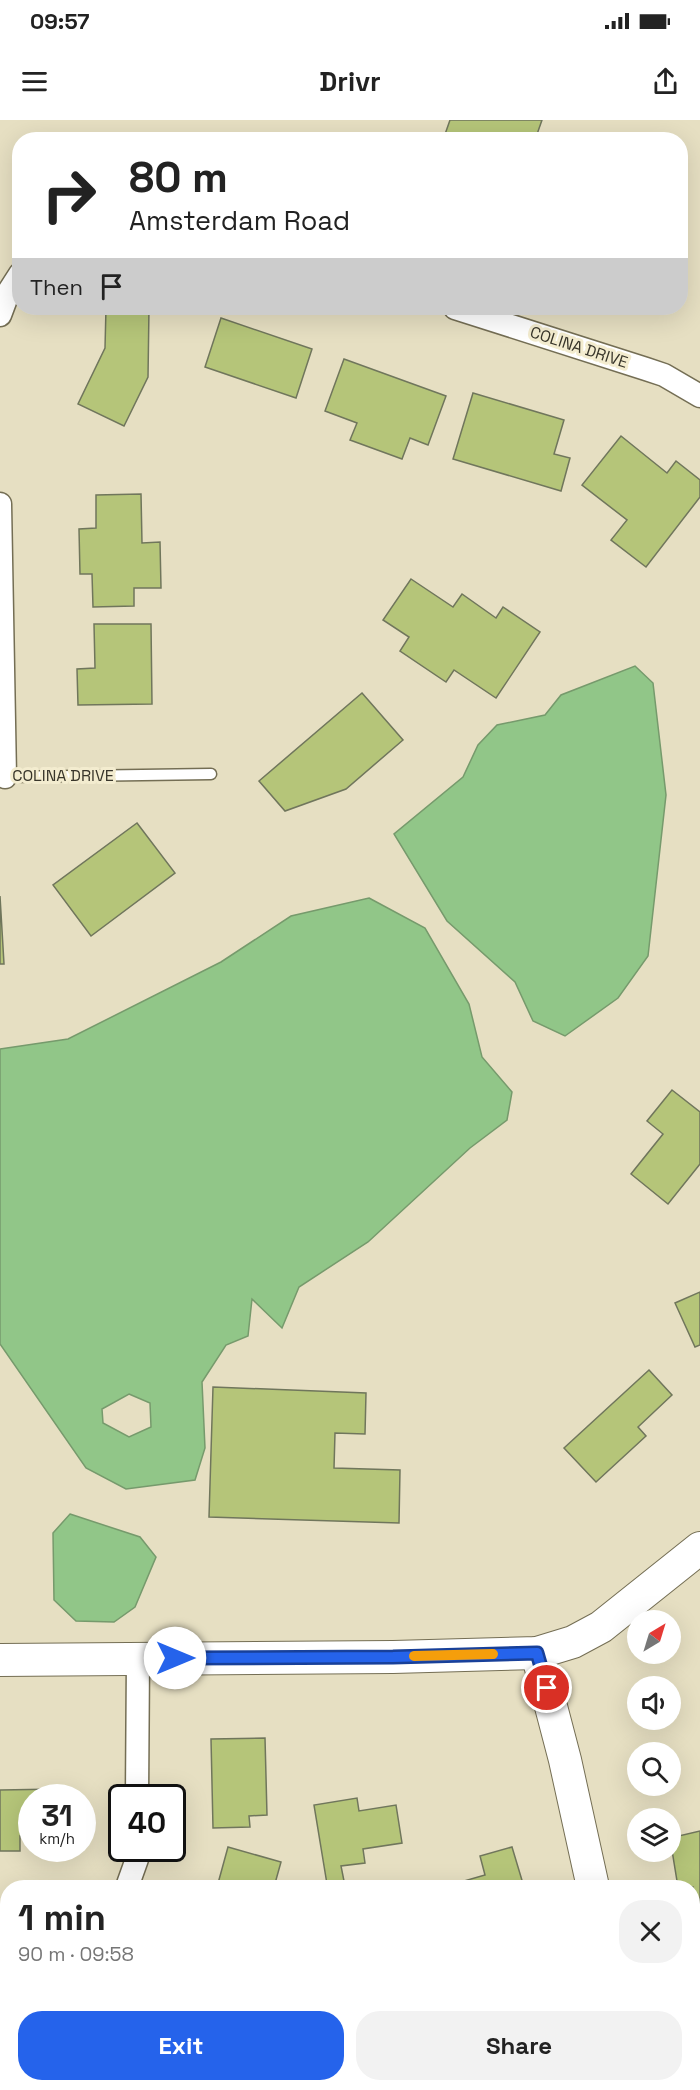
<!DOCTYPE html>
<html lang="en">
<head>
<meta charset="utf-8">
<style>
  :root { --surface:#fff; --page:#f2f2f2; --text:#222; --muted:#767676; --accent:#2563eb }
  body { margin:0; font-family:"Space Grotesk",sans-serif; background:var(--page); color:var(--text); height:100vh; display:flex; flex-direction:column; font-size:22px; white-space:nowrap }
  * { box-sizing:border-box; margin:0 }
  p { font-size:20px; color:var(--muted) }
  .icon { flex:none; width:33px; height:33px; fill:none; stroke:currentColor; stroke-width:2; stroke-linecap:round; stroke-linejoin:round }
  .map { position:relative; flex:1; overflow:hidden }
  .panel { position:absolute; left:0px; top:1760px; width:700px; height:212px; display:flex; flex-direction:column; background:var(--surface); border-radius:24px 24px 0 0; box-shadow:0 6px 24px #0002 }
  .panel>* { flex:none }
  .top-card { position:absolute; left:12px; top:12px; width:676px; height:183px; border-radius:24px; box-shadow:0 6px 24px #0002; background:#fff; color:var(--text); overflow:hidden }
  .needle { width:39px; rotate:38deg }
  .fabs { position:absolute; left:627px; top:1490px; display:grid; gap:12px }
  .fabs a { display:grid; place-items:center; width:54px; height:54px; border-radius:50%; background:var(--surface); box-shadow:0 6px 24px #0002; font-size:30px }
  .speed { position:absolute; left:18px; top:1664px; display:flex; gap:12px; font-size:30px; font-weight:700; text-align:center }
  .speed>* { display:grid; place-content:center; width:78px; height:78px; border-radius:50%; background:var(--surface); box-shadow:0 6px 24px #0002; line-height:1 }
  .speed small { font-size:15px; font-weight:400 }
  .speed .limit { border:3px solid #111; border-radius:9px; background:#fff; color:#111 }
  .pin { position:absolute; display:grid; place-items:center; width:51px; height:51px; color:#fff; margin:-26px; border:3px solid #fff; border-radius:50%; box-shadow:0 2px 6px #0007 }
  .me { position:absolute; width:66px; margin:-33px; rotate:90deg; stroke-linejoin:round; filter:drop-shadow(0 0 4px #0008) }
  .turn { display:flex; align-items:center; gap:21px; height:126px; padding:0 18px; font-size:27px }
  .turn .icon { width:78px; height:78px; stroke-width:2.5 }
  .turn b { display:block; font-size:42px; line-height:51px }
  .then { display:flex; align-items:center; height:57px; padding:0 18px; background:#0003; gap:12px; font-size:22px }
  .round { display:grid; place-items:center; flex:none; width:63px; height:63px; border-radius:24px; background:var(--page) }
  .overview { display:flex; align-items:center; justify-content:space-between; height:102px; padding:0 18px }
  h1 { font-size:36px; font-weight:600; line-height:45px }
  .primary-button { display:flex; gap:12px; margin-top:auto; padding:12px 18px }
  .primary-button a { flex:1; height:69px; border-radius:24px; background:var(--accent); color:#fff; font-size:24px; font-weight:600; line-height:69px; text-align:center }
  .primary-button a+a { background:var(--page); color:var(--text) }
  .status { display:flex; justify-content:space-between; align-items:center; height:42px; padding:0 30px; background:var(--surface); direction:ltr }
  .status svg { height:16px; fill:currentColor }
  header { display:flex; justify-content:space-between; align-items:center; height:78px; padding:0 18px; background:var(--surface); font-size:27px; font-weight:600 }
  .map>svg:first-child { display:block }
  .water { fill:#91c688; stroke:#769a6c; stroke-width:1.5; fill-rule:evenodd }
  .building { fill:#b5c579; stroke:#70765c; stroke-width:1.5 }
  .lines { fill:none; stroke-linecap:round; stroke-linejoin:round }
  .lane-casing { stroke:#746e54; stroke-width:13 }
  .street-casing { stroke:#746e54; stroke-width:25 }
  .secondary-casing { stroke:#746e54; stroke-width:34 }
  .lane { stroke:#fff; stroke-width:10 }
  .street { stroke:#fff; stroke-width:22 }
  .secondary { stroke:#fff; stroke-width:32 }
  .route-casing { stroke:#184099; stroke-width:15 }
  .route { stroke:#2563eb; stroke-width:10 }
  .slow { stroke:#f59e0b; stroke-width:10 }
  .labels { text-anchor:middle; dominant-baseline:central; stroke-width:6; stroke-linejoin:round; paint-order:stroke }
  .street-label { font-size:16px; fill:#38352a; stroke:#f3eccf }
</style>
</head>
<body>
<div class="status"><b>09:57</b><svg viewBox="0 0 49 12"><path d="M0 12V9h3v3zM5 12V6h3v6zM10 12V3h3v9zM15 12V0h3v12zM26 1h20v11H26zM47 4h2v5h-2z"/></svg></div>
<header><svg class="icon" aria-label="menu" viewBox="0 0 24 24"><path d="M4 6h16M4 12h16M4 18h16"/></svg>Drivr<svg class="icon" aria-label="share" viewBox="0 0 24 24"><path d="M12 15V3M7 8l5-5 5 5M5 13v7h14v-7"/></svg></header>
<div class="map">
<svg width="700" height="1970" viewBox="0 0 700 1970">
  <rect width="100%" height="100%" fill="#e6dfc2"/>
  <g class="water">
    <polygon points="635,546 653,563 666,675 648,836 618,878 565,916 533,901 515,862 447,801 394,714 463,657 478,625 497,605 545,595 561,575"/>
    <path d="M369 778 425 808 469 884 482 937 512 972 507 1000 470 1028 368 1122 299 1167 282 1208 252 1179 248 1216 226 1225 202 1262 205 1328 195 1360 126 1369 86 1348 0 1224V929L68 919 221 842 291 796ZM129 1274 150 1283 151 1307 129 1317 103 1303 102 1289Z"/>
    <polygon points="70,1394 140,1417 156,1437 135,1487 114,1502 76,1501 54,1480 53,1413"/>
  </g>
  <g class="building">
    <polygon points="450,0 542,0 535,20 443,20"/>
    <polygon points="106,188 149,188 148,257 124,306 78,284 105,228"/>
    <polygon points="221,198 312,229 296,278 205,247"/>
    <polygon points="344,239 446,276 428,325 410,318 402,339 350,320 357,303 325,291"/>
    <polygon points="473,273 564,300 554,334 570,338 561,371 453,339"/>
    <polygon points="621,316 667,353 676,341 700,360 700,377 646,447 611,420 627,400 582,365"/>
    <polygon points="141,374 142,423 160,422 161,468 134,468 134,486 93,487 92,454 80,454 79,409 96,408 96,375"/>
    <polygon points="411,459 453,487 462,474 496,498 503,487 540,512 496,578 454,550 446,562 400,531 409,517 383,500"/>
    <polygon points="94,504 151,504 152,584 78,585 77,549 95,548"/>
    <polygon points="362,573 403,620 346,669 285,691 259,661"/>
    <polygon points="137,703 175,753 91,816 53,765"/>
    <polygon points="0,776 4,844 0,844"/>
    <polygon points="672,970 700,992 700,1044 668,1084 631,1054 663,1014 647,1001"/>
    <polygon points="700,1172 700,1225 695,1227 675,1183"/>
    <polygon points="649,1250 672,1275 638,1307 646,1316 596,1362 564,1328"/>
    <polygon points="213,1267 366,1273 365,1314 335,1313 334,1348 400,1350 399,1403 209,1397"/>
    <polygon points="265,1618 267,1695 249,1696 250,1707 213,1708 211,1619"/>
    <polygon points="58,1669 58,1677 32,1677 32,1716 20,1716 20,1731 0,1731 0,1670"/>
    <polygon points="357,1678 359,1691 396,1685 402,1723 363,1729 365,1743 341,1746 344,1761 327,1764 314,1685"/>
    <polygon points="700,1711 700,1797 693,1799 693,1767 678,1767 670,1718"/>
    <polygon points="228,1727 281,1742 274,1767 217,1767"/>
    <polygon points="512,1727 524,1767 465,1767 464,1761 485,1755 480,1736"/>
    <polygon points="34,1964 115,1964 115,1968 126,1968 126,1970 35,1970"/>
    <polygon points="507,1964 544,1964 545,1970 508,1970"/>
  </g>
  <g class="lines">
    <g class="lane-casing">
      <polyline id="lane" points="5,657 211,654"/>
    </g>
    <g class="street-casing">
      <g id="street">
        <polyline points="455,188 646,249 664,255 700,276"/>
        <polyline points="0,195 9,171 20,154"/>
        <polyline points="0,384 5,657"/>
        <polyline points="137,1677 138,1538"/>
        <polyline points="127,1767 137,1739 137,1728"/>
        <polyline points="0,1830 8,1829"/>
      </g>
    </g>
    <g class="secondary-casing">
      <g id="secondary">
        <polyline points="537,1533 565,1640 593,1767"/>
        <polyline points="0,1540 393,1537 537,1533 573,1522 601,1507 700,1428"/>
        <polyline points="634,1964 636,1970"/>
      </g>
    </g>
    <use href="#lane" class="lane"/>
    <use href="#street" class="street"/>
    <use href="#secondary" class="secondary"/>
  </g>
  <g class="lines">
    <g class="route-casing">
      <polyline id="route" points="175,1538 393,1537 537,1533 547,1568"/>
    </g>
    <use href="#route" class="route"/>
    <polyline class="slow" points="414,1536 493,1534"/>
  </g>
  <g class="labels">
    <g class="street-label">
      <text transform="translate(579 227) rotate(18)">COLINA DRIVE</text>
      <text x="63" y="655">COLINA DRIVE</text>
    </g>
  </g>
</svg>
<div class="fabs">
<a><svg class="needle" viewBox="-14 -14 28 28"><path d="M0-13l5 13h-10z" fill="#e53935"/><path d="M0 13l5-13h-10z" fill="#767676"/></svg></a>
<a><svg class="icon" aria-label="sound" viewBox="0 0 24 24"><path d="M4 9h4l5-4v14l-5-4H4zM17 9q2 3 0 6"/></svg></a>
<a><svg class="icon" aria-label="search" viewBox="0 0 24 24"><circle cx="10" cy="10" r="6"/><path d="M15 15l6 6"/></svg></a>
<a><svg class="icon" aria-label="layers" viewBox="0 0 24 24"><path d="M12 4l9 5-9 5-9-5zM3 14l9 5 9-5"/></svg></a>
</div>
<div class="speed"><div>31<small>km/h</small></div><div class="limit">40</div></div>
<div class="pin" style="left:547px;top:1568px;background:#d93025"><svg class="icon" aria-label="arrive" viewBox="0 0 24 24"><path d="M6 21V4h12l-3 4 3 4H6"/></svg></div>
<svg class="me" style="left:175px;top:1538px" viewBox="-20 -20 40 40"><circle r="19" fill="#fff"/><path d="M0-13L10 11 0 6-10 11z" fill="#2563eb"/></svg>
<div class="top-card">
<div class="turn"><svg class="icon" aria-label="right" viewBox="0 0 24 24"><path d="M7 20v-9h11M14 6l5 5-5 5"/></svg><div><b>80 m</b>Amsterdam Road</div></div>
<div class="then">Then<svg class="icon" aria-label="arrive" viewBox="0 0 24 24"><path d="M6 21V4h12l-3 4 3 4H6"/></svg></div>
</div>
<section class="panel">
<div class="overview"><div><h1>1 min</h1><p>90 m · 09:58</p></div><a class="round"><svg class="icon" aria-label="close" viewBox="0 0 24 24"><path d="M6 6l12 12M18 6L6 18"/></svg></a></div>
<div class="primary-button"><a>Exit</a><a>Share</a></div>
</section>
</div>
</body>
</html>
